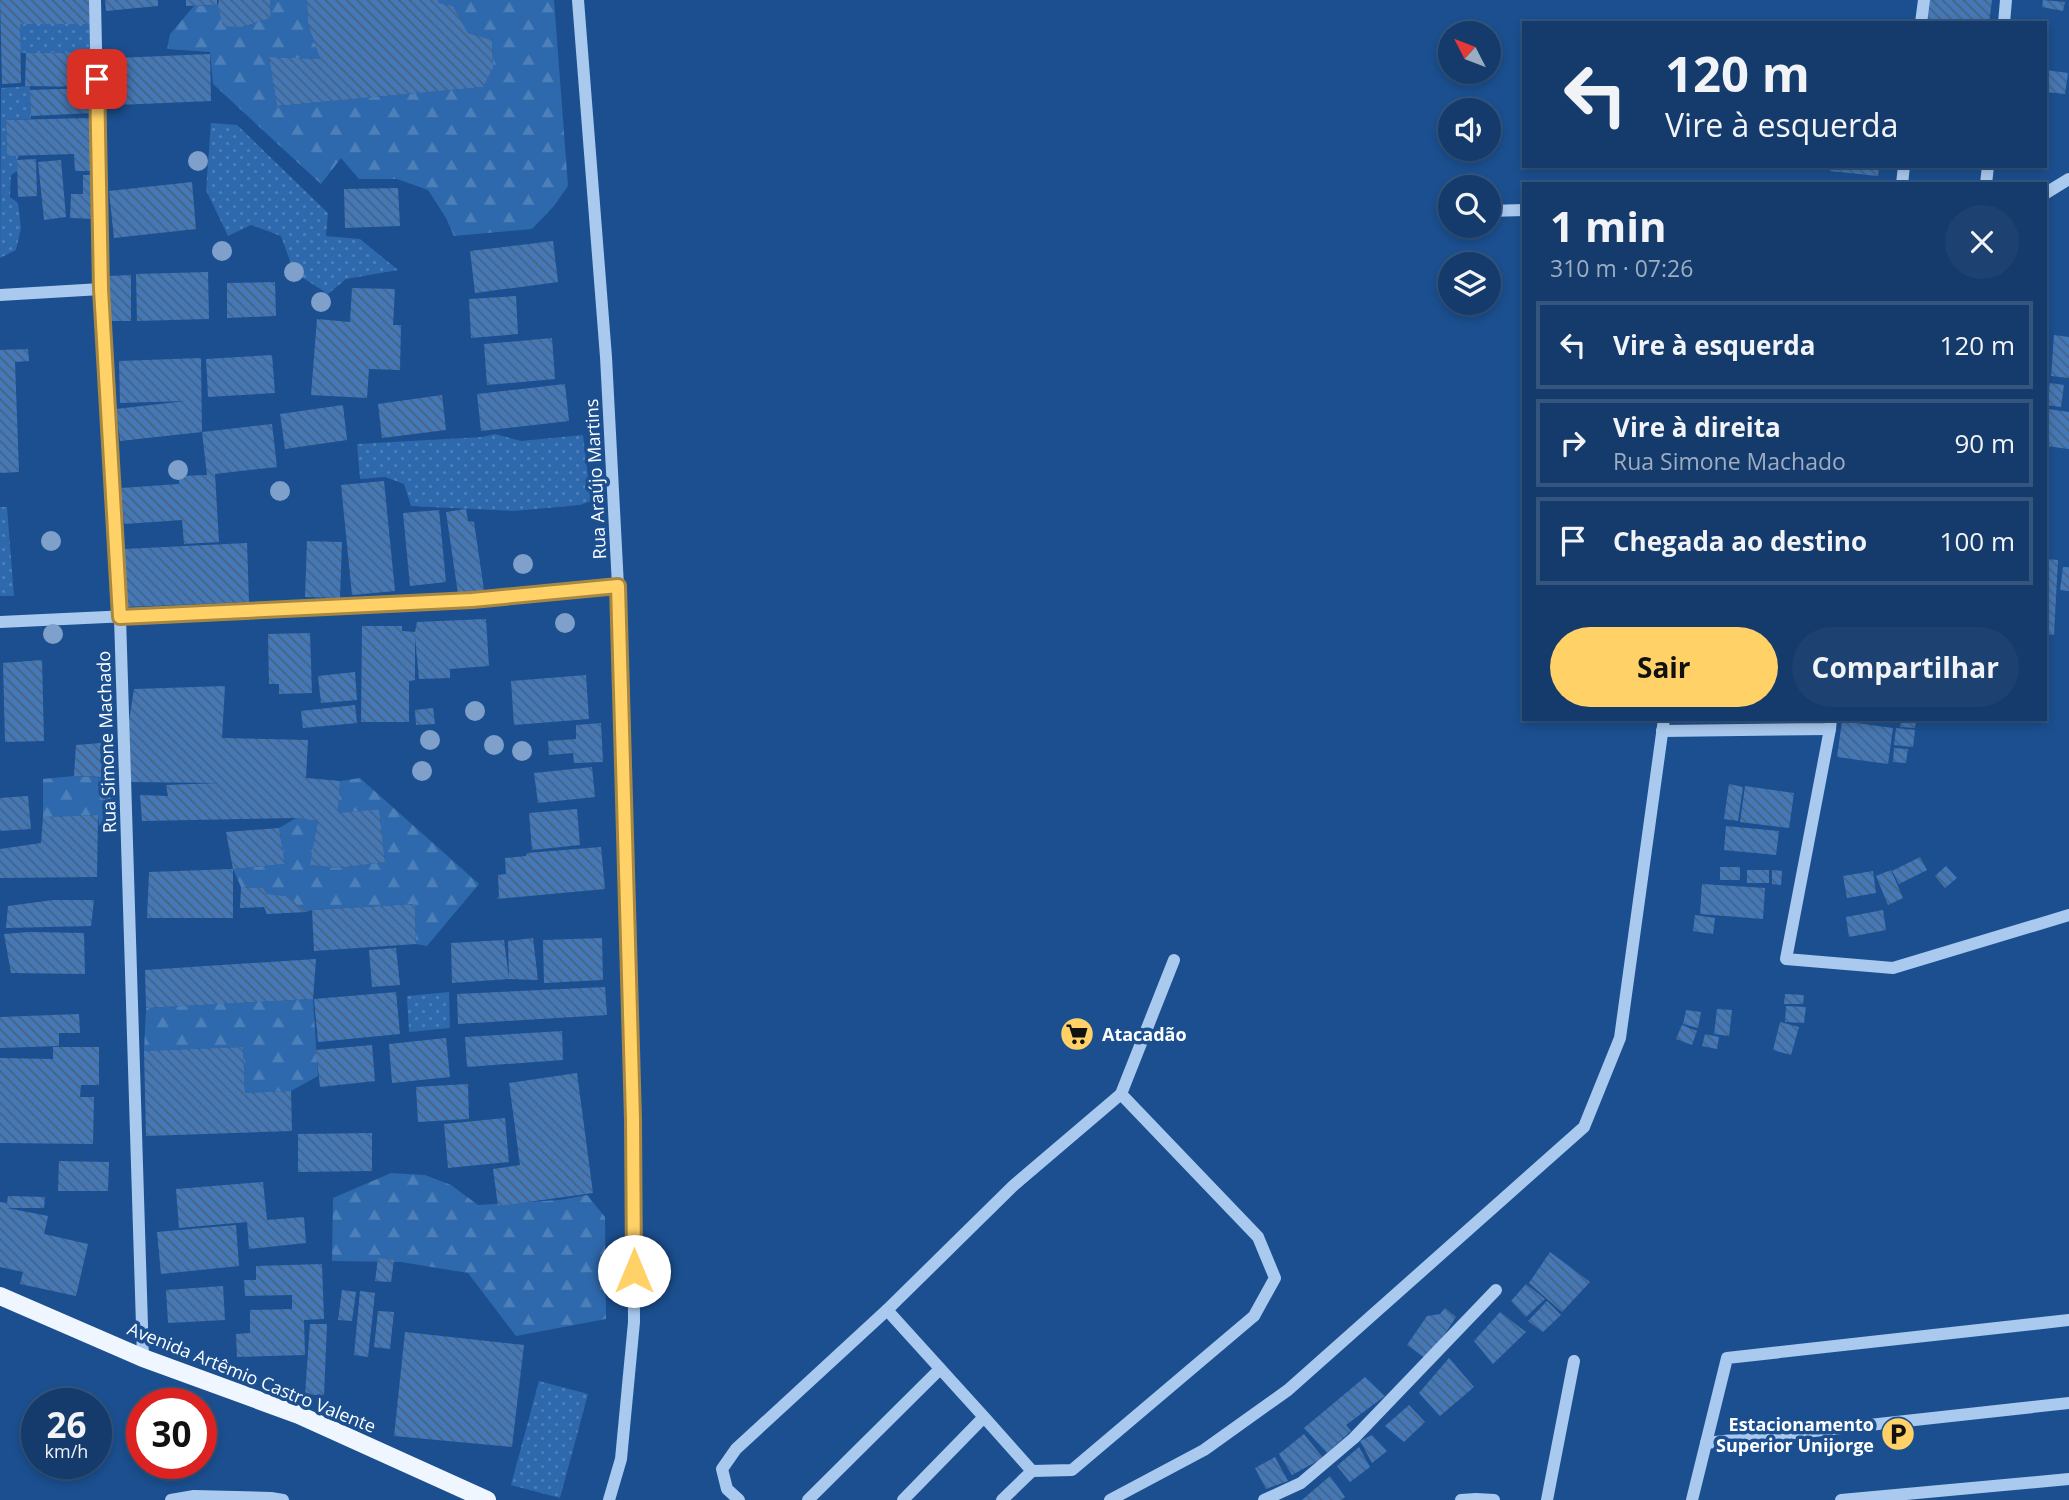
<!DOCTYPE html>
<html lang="pt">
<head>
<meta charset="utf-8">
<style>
  :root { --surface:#143b6b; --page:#1d4271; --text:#f1f3f6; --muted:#9dadc1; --line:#33557e; --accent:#ffd166 }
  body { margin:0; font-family:"Open Sans",sans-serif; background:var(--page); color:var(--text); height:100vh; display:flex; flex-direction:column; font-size:26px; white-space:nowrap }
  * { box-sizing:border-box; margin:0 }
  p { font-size:23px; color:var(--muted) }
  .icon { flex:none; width:38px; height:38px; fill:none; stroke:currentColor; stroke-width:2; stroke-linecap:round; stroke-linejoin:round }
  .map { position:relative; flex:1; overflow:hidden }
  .details { position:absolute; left:1522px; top:182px; width:525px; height:539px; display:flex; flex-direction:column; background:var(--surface); border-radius:0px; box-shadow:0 4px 10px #0003,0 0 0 2px var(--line) }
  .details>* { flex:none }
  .top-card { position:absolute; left:1522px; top:21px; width:525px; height:147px; border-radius:0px; box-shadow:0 4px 10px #0003,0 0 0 2px var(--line); background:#143b6b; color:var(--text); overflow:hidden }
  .needle { width:46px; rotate:312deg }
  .fabs { position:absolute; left:1438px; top:21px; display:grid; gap:14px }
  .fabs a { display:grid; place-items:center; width:63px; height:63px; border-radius:50%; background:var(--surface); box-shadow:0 4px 10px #0003,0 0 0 2px var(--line); font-size:35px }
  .speed { position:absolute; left:21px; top:1388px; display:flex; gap:14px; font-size:35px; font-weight:700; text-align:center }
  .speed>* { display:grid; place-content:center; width:91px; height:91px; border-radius:50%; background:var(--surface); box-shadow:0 4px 10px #0003,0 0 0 2px var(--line); line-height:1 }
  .speed small { font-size:18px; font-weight:400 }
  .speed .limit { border:10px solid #d22; background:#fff; color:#111 }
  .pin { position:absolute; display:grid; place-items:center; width:60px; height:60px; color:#fff; margin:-30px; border-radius:14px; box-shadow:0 4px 10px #0006 }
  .me { position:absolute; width:77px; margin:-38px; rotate:0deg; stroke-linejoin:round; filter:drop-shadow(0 0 5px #0008) }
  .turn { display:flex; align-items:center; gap:24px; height:147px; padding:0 28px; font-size:32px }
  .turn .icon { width:91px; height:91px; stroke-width:2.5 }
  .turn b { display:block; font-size:49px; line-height:60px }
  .round { display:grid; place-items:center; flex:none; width:74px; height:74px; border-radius:37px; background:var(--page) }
  .summary { display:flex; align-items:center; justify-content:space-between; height:119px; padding:0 28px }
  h1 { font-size:42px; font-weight:700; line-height:52px }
  .button { display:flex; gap:14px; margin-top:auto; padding:14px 28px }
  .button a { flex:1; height:80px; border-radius:42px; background:var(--accent); color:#111; font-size:28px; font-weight:700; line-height:80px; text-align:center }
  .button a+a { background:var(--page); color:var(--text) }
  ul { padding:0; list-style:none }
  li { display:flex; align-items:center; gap:21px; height:88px; margin:0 14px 10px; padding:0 14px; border:4px solid var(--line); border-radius:0px }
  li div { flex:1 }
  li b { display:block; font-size:26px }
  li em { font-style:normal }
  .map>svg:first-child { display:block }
  .green { fill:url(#green-dots) }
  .forest { fill:url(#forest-firs) }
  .building { fill:url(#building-back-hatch) }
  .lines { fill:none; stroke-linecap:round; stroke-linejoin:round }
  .minor { stroke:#a9c9ee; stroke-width:12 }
  .major { stroke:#f0f6ff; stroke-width:18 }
  .tree { fill:#7ea0ca }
  .route-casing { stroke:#a68842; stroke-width:18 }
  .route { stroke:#ffd166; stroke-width:12 }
  .labels { text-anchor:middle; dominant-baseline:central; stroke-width:7; stroke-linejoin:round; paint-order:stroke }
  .street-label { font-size:18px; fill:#fff; stroke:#1b4f8f }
  .poi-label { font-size:18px; font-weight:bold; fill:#fff; stroke:#1b4f8f; text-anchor:start }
</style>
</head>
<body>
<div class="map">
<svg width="2069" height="1500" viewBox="0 0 2069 1500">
  <defs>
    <pattern id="green-dots" width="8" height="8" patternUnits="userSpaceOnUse" patternTransform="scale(1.75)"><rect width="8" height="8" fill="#2e69ad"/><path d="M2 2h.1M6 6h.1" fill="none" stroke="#4d80b9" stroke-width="1.8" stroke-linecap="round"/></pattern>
    <pattern id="forest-firs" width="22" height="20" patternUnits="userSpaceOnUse" patternTransform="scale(1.75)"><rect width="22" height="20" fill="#2e69ad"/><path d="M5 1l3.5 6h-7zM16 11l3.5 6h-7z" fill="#4d80b9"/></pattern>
    <pattern id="building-back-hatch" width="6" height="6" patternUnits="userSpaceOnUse" patternTransform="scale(1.75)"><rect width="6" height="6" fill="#4478b7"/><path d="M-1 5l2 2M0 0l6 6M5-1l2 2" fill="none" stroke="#486282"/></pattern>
  </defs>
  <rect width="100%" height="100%" fill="#1b4f8f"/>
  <g class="green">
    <polygon points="20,24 93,24 93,52 20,53"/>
    <polygon points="30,86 31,119 6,120 7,155 19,155 17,160 17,171 11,175 10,197 18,203 21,228 16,250 0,258 1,88"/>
    <polygon points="211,123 237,125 328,213 326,236 360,239 398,270 346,279 328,294 294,272 281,236 251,225 228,236 206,190"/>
    <polygon points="495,434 521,441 583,435 591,501 580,505 514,511 411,506 404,484 385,477 360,479 357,444 482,437"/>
    <polygon points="0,507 7,507 14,596 0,596"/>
    <polygon points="449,992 450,1028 409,1032 407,996"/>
    <polygon points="539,1381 588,1394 560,1498 511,1485"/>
  </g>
  <g class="forest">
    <polygon points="270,0 307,0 308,24 320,59 269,57 277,106 482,87 493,68 492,40 468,33 453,6 439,3 438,0 554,0 568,186 554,206 532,229 454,236 446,218 428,190 397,179 359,179 341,158 321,184 213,84 210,52 167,49 170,34 194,6 218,5 242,27 271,18"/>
    <polygon points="74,776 110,778 117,827 99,825 98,815 43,817 43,779"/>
    <polygon points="360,778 479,884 427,946 416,944 415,904 312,910 306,912 287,896 267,894 263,888 241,887 233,869 285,864 279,828 296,818 318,821 311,865 339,868 385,862 379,809 338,813 340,781"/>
    <polygon points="313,999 318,1076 291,1091 245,1093 243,1047 144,1051 146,1008"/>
    <polygon points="391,1173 425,1175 451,1185 478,1205 560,1200 587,1195 605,1217 606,1319 516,1336 468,1273 401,1262 332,1261 333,1198"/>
  </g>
  <g class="building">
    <polygon points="0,0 94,0 93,24 20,24 21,83 2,84"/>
    <polygon points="105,0 158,0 158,6 106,11"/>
    <polygon points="186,0 217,0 217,5 186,6"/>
    <polygon points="219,0 270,0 271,18 242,27 223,26 218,5"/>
    <polygon points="307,0 438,0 439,3 453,6 468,33 492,40 493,68 483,87 277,106 269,57 320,59 308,24"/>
    <polygon points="1928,0 1992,0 1989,23 1924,23"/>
    <polygon points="2043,0 2065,2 2063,11 2042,7"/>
    <polygon points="93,52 92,87 25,86 26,53"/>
    <polygon points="210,54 211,101 117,105 116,58"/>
    <polygon points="2046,70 2068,73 2065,94 2046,92"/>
    <polygon points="92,88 93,113 31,116 30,90"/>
    <polygon points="91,118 91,171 75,171 74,154 7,156 6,120"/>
    <polygon points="36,159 37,196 18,197 17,160"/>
    <polygon points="61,160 66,217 44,220 38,162"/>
    <polygon points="1830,166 1879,166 1878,176 1830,171"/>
    <polygon points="83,175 97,175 96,219 70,218 71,194 83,194"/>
    <polygon points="192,182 196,229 114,238 109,191"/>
    <polygon points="398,188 400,226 345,228 344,189"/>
    <polygon points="553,241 558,282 475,293 470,251"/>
    <polygon points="208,272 209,319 137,321 136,274"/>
    <polygon points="131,275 131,321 110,321 109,276"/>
    <polygon points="275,282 276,316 227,318 227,283"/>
    <polygon points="352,288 395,289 393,325 401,325 400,370 369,369 367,398 311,395 317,319 350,322"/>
    <polygon points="516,296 518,334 471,338 469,299"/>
    <polygon points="2054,335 2069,337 2069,378 2051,376"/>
    <polygon points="552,338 555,379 487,385 484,344"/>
    <polygon points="28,349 29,361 15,362 19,472 0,473 0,350"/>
    <polygon points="272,355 275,393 208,397 206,359"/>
    <polygon points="201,358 202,432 120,441 116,409 186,401 120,403 119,361"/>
    <polygon points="2050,383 2064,385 2061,407 2046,405"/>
    <polygon points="565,384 569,421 481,431 477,394"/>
    <polygon points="442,395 446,430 382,438 378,404"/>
    <polygon points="343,405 347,440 285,449 280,414"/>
    <polygon points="2048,409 2069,412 2069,449 2046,446"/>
    <polygon points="272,424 277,467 215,474 219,542 184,544 182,520 124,524 121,488 179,484 179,476 207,475 202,432"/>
    <polygon points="384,481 395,591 352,595 341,485"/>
    <polygon points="466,509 468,521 474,522 484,590 458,594 446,512"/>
    <polygon points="439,510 446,582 410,586 403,513"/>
    <polygon points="307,541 342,542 340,598 305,597"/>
    <polygon points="247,543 249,602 126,607 124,549"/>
    <polygon points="2046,559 2058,560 2054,635 2046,634"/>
    <polygon points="2063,567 2069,567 2069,591 2060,590"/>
    <polygon points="486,619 489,666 450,669 450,678 419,679 415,637 415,680 409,681 409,722 361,722 362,626 402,626 402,631 415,632 417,622"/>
    <polygon points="310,633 312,693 279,694 279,684 269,684 268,634"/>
    <polygon points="42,660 44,741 5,742 3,663"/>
    <polygon points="355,672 357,700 321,703 318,676"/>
    <polygon points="586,675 589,719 514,725 511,681"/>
    <polygon points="225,686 222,738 308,740 306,778 340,781 338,813 379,809 385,862 339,868 310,865 318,821 296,818 142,821 140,795 168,796 166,785 220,783 130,782 127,734 134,689"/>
    <polygon points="355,705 357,723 303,728 301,711"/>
    <polygon points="433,708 435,724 416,725 415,710"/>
    <polygon points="1901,719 1916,719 1915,728 1900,727"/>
    <polygon points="1842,721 1893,728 1888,764 1837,757"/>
    <polygon points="601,723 603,762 574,763 573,753 549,755 548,741 576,739 576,725"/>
    <polygon points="1896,728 1915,730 1913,747 1894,745"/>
    <polygon points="101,743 102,777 74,776 76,745"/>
    <polygon points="1894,748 1908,749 1906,763 1893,762"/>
    <polygon points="592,767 595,797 538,803 534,773"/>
    <polygon points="1729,784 1743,787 1738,821 1724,819"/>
    <polygon points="1745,786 1794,793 1789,828 1740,822"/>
    <polygon points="28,796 31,829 0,831 0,798"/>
    <polygon points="577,809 580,845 532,850 529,813"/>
    <polygon points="98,815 97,877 0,878 0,849 41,843 43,817"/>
    <polygon points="1726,826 1779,831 1776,855 1724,850"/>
    <polygon points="279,828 285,864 233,869 226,832"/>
    <polygon points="601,847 605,889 497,899 499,896 498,875 506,874 505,858 526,856 527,853"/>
    <polygon points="1920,857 1927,870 1899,884 1892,871"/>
    <polygon points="1946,866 1957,878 1945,888 1935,876"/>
    <rect x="1720" y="867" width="20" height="13"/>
    <polygon points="233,869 233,918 147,918 149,872"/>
    <rect x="1747" y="870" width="22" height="13"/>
    <polygon points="1772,870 1782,871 1781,885 1772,884"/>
    <polygon points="1891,870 1903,898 1888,905 1876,876"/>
    <polygon points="1873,871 1876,893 1847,898 1843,876"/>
    <polygon points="1702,884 1765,888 1763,919 1700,914"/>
    <polygon points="241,887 263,888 267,894 287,896 306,912 267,914 264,907 240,908"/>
    <polygon points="53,900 94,900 91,926 6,928 8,906"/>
    <polygon points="415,904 416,944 314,951 312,910"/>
    <polygon points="1883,910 1886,930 1849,937 1846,917"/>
    <polygon points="1695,915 1715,918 1713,934 1693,931"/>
    <polygon points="29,932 84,933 85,974 11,973 4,934"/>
    <polygon points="533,938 538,980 509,979 508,941"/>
    <polygon points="602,938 603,980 544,983 543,940"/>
    <polygon points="504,940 509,979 452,983 451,943"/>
    <polygon points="396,948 400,985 372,987 369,950"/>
    <polygon points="316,959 313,999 146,1008 145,970"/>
    <polygon points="605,987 607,1015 458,1024 457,994"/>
    <polygon points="396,992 400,1034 318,1042 314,999"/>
    <polygon points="1785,994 1804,995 1803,1004 1784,1004"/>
    <polygon points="1786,1006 1806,1007 1804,1023 1785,1022"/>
    <polygon points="1717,1009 1732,1010 1729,1036 1714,1034"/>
    <polygon points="1686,1010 1701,1012 1698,1028 1683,1024"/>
    <polygon points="79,1014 80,1033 59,1033 59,1046 0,1048 0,1017"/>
    <polygon points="1780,1022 1799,1027 1791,1055 1773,1050"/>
    <polygon points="1682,1025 1697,1031 1692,1045 1676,1039"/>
    <polygon points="562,1031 563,1060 467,1067 465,1037"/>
    <polygon points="1705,1034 1719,1037 1717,1049 1702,1046"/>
    <polygon points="446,1038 450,1077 392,1083 389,1044"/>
    <polygon points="372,1045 375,1081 320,1087 316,1050"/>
    <polygon points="53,1047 99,1047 99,1085 81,1085 80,1097 94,1097 93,1144 0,1143 0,1058 53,1059"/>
    <polygon points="243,1047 245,1093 291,1091 292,1131 146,1136 144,1051"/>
    <polygon points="577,1073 593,1193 498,1206 493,1169 520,1165 509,1083"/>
    <polygon points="468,1084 469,1119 418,1122 416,1087"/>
    <polygon points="505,1118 509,1162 448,1168 444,1124"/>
    <polygon points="372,1133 372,1171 298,1172 298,1134"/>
    <polygon points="59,1161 109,1162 108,1191 58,1191"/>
    <polygon points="263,1182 267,1220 304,1217 306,1243 249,1249 247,1222 179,1228 176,1189"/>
    <polygon points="8,1196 45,1197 44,1208 7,1208 48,1216 44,1234 88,1244 76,1296 20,1284 23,1272 0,1267 0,1202 7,1203"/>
    <polygon points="236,1225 239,1266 161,1274 157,1232"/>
    <polygon points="1550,1252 1590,1282 1562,1312 1529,1283"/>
    <polygon points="378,1258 394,1260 391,1282 375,1281"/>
    <polygon points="322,1264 324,1319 304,1320 305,1355 237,1357 236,1334 250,1333 250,1310 292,1309 292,1295 245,1296 244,1280 256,1280 256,1266"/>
    <polygon points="1526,1284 1545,1299 1526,1317 1511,1301"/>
    <polygon points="223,1286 225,1320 168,1323 166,1290"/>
    <polygon points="342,1290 356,1292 352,1321 338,1320"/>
    <polygon points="360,1291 375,1293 368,1357 354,1355"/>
    <polygon points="1547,1301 1561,1315 1543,1332 1528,1321"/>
    <polygon points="1445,1308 1456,1317 1428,1360 1407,1345 1427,1316 1440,1314"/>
    <polygon points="378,1311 394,1312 390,1349 374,1347"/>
    <polygon points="1500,1312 1526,1332 1493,1364 1474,1341"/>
    <polygon points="310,1324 327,1324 324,1395 305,1395"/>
    <polygon points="405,1332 524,1345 512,1447 394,1436"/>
    <polygon points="1449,1358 1474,1387 1440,1416 1419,1393"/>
    <polygon points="1365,1377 1385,1396 1346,1425 1351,1431 1327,1453 1304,1428"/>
    <polygon points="1409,1405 1425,1422 1404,1442 1385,1426"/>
    <polygon points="1304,1434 1323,1458 1292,1475 1279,1454"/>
    <polygon points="1372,1435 1387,1451 1372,1463 1360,1441"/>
    <polygon points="1359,1447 1370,1467 1350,1482 1337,1466"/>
    <polygon points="1275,1457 1288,1481 1266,1489 1255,1468"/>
    <polygon points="1330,1476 1345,1497 1341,1500 1302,1500"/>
  </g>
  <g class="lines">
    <g class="minor">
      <polyline points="95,0 101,289 120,617 143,1358"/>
      <polyline points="578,0 606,357 618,586 633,1119 634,1322 621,1459 609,1500"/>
      <polyline points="1921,23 1924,0"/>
      <polyline points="2004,23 2006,0"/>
      <polyline points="1902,184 1904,166"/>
      <polyline points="1986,184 1988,166"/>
      <polyline points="2046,193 2069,179"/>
      <polyline points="1489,211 1524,210"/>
      <polyline points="0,295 101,289"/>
      <polyline points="0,622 472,600 618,586"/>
      <polyline points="1830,729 1786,959 1893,968 2069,915"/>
      <polyline points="1662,731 1830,729 1831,719"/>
      <polyline points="1121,1094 1174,960"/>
      <polyline points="1706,1443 2069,1403"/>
      <polyline points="171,1500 194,1496 271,1498 283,1500"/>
      <polyline points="739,1500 727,1489 722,1469 736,1449 887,1310"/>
      <polyline points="808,1500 940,1369"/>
      <polyline points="903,1500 984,1417 1032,1471 1072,1470 1254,1316 1275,1278 1258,1237 1121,1094 1013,1186 887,1310 984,1417"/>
      <polyline points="1002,1500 1032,1471"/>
      <polyline points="1110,1500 1204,1450 1288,1390 1584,1127 1620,1038 1664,719"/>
      <polyline points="1264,1500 1301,1483 1354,1438 1496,1290"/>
      <polyline points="1461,1500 1476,1499 1494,1500"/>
      <polyline points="1547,1500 1574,1361"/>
      <polyline points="1692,1500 1727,1358 2069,1320"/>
      <polyline points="1841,1500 2069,1479"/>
    </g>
    <polyline class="major" points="0,1296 143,1358 299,1415 487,1500"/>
  </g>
  <g class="tree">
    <circle cx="198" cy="161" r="10"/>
    <circle cx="222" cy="251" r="10"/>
    <circle cx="294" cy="272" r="10"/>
    <circle cx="321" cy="302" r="10"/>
    <circle cx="178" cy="470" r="10"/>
    <circle cx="280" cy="491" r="10"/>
    <circle cx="51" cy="541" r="10"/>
    <circle cx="523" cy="564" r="10"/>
    <circle cx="565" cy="623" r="10"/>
    <circle cx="53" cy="634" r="10"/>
    <circle cx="475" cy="711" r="10"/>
    <circle cx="430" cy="740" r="10"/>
    <circle cx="494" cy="745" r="10"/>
    <circle cx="522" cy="751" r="10"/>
    <circle cx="422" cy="771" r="10"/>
  </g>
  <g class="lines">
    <g class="route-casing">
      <polyline id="route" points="97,79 101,289 120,617 472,600 618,586 633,1119 634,1271"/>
    </g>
    <use href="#route" class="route"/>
  </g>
  <defs>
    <g id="supermarket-disc" transform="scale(1.75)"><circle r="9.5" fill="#ffd166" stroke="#1b4f8f"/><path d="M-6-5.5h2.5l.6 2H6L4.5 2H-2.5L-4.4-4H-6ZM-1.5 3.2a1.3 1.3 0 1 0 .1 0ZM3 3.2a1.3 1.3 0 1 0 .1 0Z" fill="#111"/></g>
    <g id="parking-disc" transform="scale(1.75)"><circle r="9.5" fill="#ffd166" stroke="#1b4f8f"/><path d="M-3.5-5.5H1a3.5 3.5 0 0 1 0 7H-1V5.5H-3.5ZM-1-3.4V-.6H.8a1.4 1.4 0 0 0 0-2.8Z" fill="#111"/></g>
  </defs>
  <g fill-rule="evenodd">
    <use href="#supermarket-disc" x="1077" y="1034"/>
    <use href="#parking-disc" x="1898" y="1434"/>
  </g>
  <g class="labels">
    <g class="street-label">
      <text transform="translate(595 479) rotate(-93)">Rua Araújo Martins</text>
      <text transform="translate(106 742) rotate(-92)">Rua Simone Machado</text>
      <text transform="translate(252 1377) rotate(22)">Avenida Artêmio Castro Valente</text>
    </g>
    <g class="poi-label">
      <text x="1102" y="1034">Atacadão</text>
      <text x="1874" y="1424" text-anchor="end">Estacionamento<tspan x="1874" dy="21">Superior Unijorge</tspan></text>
    </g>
  </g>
</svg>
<div class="fabs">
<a><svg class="needle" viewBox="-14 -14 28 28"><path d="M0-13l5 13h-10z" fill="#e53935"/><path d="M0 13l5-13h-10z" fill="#9dadc1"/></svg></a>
<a><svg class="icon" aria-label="sound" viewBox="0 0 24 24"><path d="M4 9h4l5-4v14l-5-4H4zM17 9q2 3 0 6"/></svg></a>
<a><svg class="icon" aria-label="search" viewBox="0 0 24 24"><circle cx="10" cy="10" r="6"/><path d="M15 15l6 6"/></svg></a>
<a><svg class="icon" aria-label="layers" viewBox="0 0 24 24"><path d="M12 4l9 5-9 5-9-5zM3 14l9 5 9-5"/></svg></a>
</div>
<div class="speed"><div>26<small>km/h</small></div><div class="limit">30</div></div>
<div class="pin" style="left:97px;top:79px;background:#d93025"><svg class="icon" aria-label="arrive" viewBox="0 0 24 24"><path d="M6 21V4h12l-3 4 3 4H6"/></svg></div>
<svg class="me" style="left:634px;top:1271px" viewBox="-20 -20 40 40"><circle r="19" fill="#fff"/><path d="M0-13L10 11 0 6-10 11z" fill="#ffd166"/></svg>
<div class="top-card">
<div class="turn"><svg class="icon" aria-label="left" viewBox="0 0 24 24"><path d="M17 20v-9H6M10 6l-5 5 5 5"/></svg><div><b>120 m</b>Vire à esquerda</div></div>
</div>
<section class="details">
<div class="summary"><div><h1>1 min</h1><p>310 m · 07:26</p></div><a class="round"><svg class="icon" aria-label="close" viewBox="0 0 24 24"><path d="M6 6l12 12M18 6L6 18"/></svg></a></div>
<ul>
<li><svg class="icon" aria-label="left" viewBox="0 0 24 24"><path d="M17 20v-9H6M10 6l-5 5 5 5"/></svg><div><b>Vire à esquerda</b></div><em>120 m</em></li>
<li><svg class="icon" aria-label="right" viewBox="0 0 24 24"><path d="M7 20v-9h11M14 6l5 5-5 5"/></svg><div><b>Vire à direita</b><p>Rua Simone Machado</p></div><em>90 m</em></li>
<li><svg class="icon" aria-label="arrive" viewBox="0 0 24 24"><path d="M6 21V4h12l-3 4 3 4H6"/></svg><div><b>Chegada ao destino</b></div><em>100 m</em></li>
</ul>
<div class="button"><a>Sair</a><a>Compartilhar</a></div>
</section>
</div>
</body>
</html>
